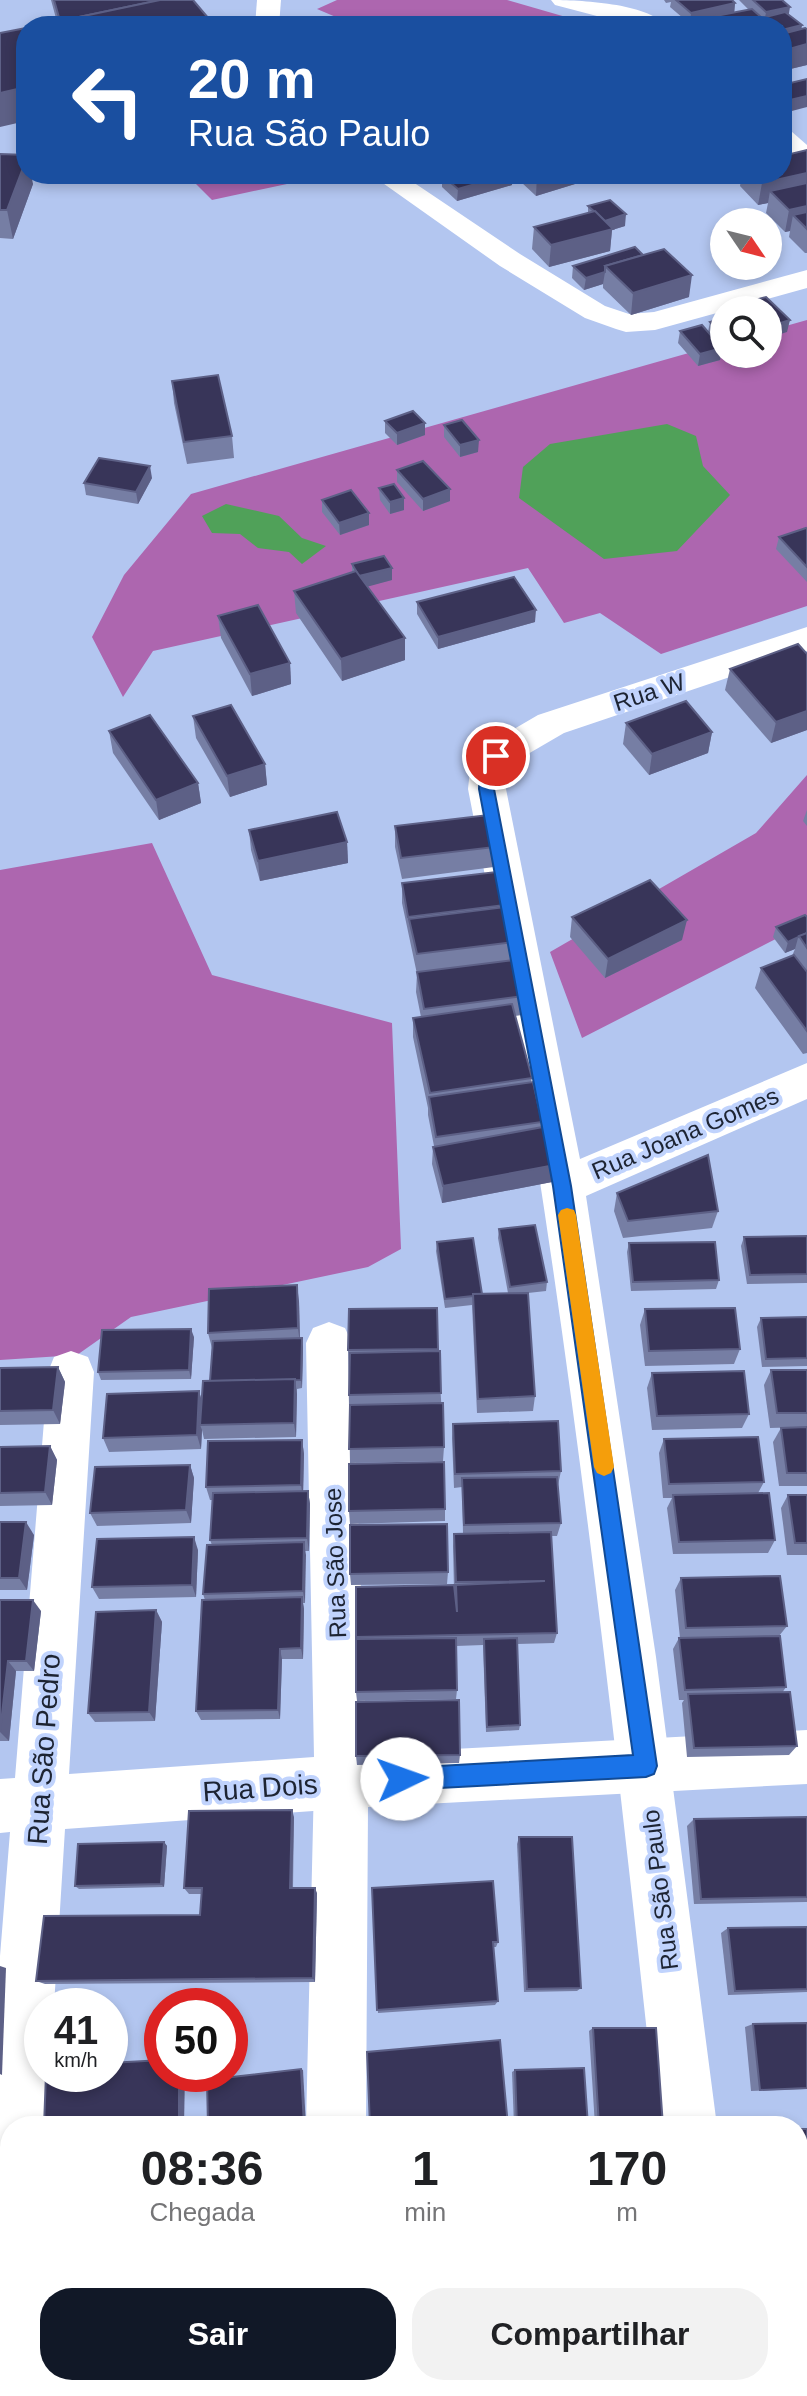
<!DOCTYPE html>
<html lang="pt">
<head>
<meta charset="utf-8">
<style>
  :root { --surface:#fff; --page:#f2f2f2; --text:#202124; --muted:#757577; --accent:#111827 }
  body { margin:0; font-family:Arial,sans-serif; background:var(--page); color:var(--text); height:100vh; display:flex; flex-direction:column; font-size:30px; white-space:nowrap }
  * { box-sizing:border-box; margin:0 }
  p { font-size:26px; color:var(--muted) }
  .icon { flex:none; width:44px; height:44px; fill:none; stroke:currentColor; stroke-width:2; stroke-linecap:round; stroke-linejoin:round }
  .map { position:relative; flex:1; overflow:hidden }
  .panel { position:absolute; left:0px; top:2116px; width:808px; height:280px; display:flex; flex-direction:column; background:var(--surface); border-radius:32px 32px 0 0; box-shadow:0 4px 12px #0003 }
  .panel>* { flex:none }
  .top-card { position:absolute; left:16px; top:16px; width:776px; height:168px; border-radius:32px; box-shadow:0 4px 12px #0003; background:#1a4fa0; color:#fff; overflow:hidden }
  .needle { width:52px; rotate:125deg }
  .buttons { position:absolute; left:710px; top:208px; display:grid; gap:16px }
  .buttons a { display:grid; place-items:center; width:72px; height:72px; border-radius:50%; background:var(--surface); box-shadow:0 4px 12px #0003; font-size:40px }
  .speed { position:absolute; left:24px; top:1988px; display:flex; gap:16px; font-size:40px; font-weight:700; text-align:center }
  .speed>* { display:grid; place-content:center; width:104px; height:104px; border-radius:50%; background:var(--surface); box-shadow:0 4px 12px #0003; line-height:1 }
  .speed small { font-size:20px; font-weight:400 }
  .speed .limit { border:12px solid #d22; background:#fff; color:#111 }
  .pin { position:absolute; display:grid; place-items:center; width:68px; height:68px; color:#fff; margin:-34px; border:4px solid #fff; border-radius:50%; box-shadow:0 2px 8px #0007 }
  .me { position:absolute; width:88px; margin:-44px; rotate:87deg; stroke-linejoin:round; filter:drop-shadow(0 0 6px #0008) }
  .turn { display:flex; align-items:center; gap:28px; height:168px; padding:0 40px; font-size:36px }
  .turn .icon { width:104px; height:104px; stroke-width:2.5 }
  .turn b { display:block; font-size:56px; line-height:68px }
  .eta { display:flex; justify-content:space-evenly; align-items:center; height:136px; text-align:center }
  .eta b { font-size:48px; font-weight:800; line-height:56px }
  .cta { display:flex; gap:16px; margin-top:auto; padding:16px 40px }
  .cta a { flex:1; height:92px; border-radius:32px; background:var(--accent); color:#fff; font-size:32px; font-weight:800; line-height:92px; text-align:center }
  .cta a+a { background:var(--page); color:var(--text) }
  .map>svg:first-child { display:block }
  .forest { fill:#ad66af }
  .water { fill:#50a159 }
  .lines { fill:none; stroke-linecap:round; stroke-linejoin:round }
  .minor { fill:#fff; fill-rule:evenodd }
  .major { fill:#fff; fill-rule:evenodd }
  .wall { fill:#767ea4 }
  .shaded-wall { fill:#5d6086 }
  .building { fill:#383559; stroke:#5d6086; stroke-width:2 }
  .route { fill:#1a73e8; stroke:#114b97; stroke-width:2 }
  .slow { fill:#f59e0b }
  .labels { text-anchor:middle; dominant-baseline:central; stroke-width:8; stroke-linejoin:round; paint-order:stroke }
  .street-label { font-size:24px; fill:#1d2433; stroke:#c0d3fd }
  .near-street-label { font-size:28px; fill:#1d2433; stroke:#c0d3fd }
</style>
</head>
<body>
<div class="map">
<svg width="807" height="2396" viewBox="0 0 807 2396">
  <rect width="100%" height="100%" fill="#b3c6f0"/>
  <g class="forest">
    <polygon points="337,0 507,0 597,26 357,26 317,9"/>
    <polygon points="186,174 334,174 212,200"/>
    <polygon points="807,320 807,606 661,654 600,613 564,623 528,568 153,651 123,697 92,637 124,575 191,494 724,343 724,354 768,354 768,331"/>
    <polygon points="807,775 807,929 803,925 582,1038 550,952 756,833"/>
    <polygon points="152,843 212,975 392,1023 401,1249 368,1267 131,1317 77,1355 0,1360 0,870"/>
  </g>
  <g class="water">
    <polygon points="667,424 696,436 703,466 730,495 677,551 604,559 519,498 523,467 550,444"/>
    <polygon points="226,504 279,516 302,538 326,546 302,564 289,552 258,548 240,534 212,533 202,516"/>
  </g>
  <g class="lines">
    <g class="minor">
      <polygon points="257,0 281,0 279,26 255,26"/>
      <path d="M551 0C578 0 649 3 665 26H635L555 5Z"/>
      <polygon points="782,129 791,131 807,145 807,167 798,165 782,151"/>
      <polygon points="370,174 401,174 520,254 605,306 629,314 654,312 807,270 807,288 655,330 626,332 616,329 585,318 500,266"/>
      <path d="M807 627V651L564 733 509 765 506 789 580 1159 807 1063V1099L586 1196 656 1657 717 2126H657C622 1798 585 1469 534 1143 515 1024 491 907 468 789L470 770 483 747 538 715Z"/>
      <polygon points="329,1322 345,1328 352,1343 368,1782 360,1801 341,1809 65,1829 54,2006 42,2006 42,2074 49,2074 46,2126 10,2126 10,2153 0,2149 0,1956 10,1832 0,1833 0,1779 15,1778 48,1372 54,1357 71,1351 88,1357 94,1372 69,1774 314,1757 306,1343 313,1328"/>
      <polygon points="10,2176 10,2366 0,2371 0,2180"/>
      <polygon points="685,2386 749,2386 750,2396 686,2396"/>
    </g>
    <g class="major">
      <polygon points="807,1730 807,1784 368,1807 366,2126 306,2126 314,1782 322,1763 341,1755"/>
      <rect x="303" y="2386" width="64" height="10"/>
    </g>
  </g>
  <g class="wall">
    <polygon points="51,0 193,0 57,22"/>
    <polygon points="664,0 732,0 735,3 734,13 749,10 739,0 782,0 788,15 802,25 801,29 807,65 782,71 782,26 699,26 700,22 690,24 670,7 671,2 666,3"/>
    <polygon points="807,79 788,112 782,107 782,85"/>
    <polygon points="807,150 807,253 805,253 789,237 790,231 785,232 766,213 768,203 758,205 740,186 742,174 782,174"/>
    <polygon points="0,154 33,184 13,239 0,238"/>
    <polygon points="520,174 601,174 601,176 536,196 520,181"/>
    <polygon points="442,175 512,185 457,201 442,187"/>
    <polygon points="588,206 625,226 612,230 610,251 549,267 532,249 534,227 588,213"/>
    <polygon points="635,247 689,297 631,315 603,288 603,284 584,290 572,278 573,266"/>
    <polygon points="724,318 724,351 722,349 720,360 698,366 678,343 680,331 708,332 710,322"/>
    <polygon points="770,348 768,360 740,368 727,354 768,354"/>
    <polygon points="172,381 232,436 234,458 187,464 174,403"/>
    <polygon points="385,421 425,435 397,445 385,433"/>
    <polygon points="444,425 478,452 460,457 444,437"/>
    <polygon points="397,470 450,489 450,501 423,511 397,482"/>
    <polygon points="152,478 138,504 86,495 84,483"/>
    <polygon points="379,488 404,510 390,514 380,500"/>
    <polygon points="322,500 369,525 340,535 322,512"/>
    <polygon points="807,529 807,582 776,549 779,537"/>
    <polygon points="352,564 392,580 367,586 405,638 405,660 342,681 296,613 294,591 352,572"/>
    <polygon points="417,602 535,622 438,649 417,614"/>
    <polygon points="218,616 290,663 291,684 252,696 221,638"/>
    <polygon points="807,654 807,730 771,743 725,690 730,669"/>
    <polygon points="193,716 265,764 267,785 230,797 196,738"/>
    <polygon points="626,723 712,732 708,753 649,775 623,744"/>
    <polygon points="109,731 198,783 201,803 159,820 113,753"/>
    <polygon points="807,810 807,826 803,821"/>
    <polygon points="395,826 495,847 494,867 402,879 395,847"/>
    <polygon points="249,830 347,842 348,863 260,881 251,850"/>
    <polygon points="402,883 505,905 514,942 513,960 524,996 522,1015 515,1016 532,1078 531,1083 542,1122 541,1127 555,1165 552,1182 442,1203 432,1164 433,1147 434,1146 428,1115 428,1108 413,1037 413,1018 421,1017 416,992 417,974 402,903"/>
    <polygon points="572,917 682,940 605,978 570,937"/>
    <polygon points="807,917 807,1053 803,1054 755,988 761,968 792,956 795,949 785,953 773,937 776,927"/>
    <polygon points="617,1193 718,1211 712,1228 623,1238 614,1211"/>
    <polygon points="499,1229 547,1282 546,1291 528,1293 535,1396 533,1411 477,1413 472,1305 445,1308 436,1251 437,1242 482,1294 508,1293 498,1238"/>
    <polygon points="807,1236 807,1283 747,1284 741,1246 744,1237"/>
    <polygon points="629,1243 719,1280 716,1289 631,1291 627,1252"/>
    <polygon points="299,1301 300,1338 303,1347 302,1388 297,1389 296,1437 204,1439 202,1430 201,1449 109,1452 103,1438 199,1391 202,1401 210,1381 212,1348 208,1333"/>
    <polygon points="437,1308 438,1351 444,1447 443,1461 350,1463 348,1350"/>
    <polygon points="645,1309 740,1349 734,1364 645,1366 640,1325"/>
    <polygon points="807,1317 807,1366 762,1367 757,1327 761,1318"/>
    <polygon points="194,1337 191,1379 101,1380 98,1372"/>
    <polygon points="58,1367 65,1382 60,1424 0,1425 0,1368"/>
    <polygon points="771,1370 807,1370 807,1427 770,1428 764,1385"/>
    <polygon points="652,1373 749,1414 742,1428 652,1430 647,1388"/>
    <polygon points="453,1424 561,1471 558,1485 561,1523 557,1536 551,1536 557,1633 554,1643 517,1644 520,1725 519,1730 486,1732 483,1645 456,1646 457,1690 456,1699 357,1701 356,1692 356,1587 454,1590 453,1546 454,1534 463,1533 462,1487 454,1488 452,1438"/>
    <polygon points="807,1427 807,1486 779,1486 773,1442 781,1428"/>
    <polygon points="664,1439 764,1482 758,1493 775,1540 768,1553 673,1554 667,1508 672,1498 663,1498 659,1453"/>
    <polygon points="302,1440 304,1454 303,1491 308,1491 310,1504 309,1551 305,1551 305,1603 303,1603 304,1609 303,1659 282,1659 280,1719 201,1720 196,1711 205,1600 203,1594 212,1545 210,1540 213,1500 210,1500 206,1487"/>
    <polygon points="50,1446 57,1460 52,1505 0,1506 0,1447"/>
    <polygon points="190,1465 194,1478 191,1523 97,1526 90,1513"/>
    <polygon points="788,1495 807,1495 807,1555 787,1555 781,1508"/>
    <polygon points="445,1509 445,1521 350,1524 349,1511"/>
    <polygon points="0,1522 34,1535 27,1590 0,1590"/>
    <polygon points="198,1550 196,1597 99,1599 92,1587"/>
    <polygon points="448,1572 447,1584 351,1585 350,1574"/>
    <polygon points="681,1578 787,1626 779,1636 786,1687 782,1693 797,1746 789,1755 687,1757 682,1703 684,1700 679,1700 673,1649 679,1638 680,1638 675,1590"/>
    <polygon points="0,1600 41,1611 34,1671 16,1671 9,1741 0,1741"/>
    <polygon points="156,1610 162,1622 155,1721 95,1722 88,1713"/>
    <polygon points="460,1755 459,1763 357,1765 356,1756"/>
    <polygon points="294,1817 293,1888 317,1893 315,1982 45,1984 36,1981 200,1915 202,1894 189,1894 184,1888"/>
    <polygon points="807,1817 807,1902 694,1904 687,1826 694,1819"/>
    <polygon points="519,1837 581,1988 577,1991 524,1992 517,1844"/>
    <polygon points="164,1842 167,1846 164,1887 79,1889 75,1886"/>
    <polygon points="372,1888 498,1942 496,1947 493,1947 498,2001 495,2005 378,2013"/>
    <polygon points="807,1927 807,1992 728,1995 721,1933 728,1928"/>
    <polygon points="807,2023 807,2089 751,2091 745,2027 753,2024"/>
    <polygon points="593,2028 663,2126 595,2126 589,2031"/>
    <polygon points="515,2070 588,2126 514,2126 512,2072"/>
    <polygon points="798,2334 807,2334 807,2396 791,2396 790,2386 798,2386"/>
    <polygon points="391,2386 508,2386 510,2392 391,2396"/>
  </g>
  <g class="shaded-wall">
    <polygon points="735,3 734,15 700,19 700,22 690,24 691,13"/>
    <polygon points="790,7 788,19 764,24 766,12"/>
    <polygon points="802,25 798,46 782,50 782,30"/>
    <polygon points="807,44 807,65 782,71 782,51"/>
    <polygon points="26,87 26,121 0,127 0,93"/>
    <polygon points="807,96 807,107 788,112 790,100"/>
    <polygon points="26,160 26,174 31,174 33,184 13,239 7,210"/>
    <polygon points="807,173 807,194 770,191 768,203 758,205 762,183"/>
    <polygon points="510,174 513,174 512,185 457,201 458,189"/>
    <polygon points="537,174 601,174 601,176 536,196"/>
    <polygon points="807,206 807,227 793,215 790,231 785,232 789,210"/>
    <polygon points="626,214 625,226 612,230 610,251 549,267 551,245 605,221"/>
    <polygon points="605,272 603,284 584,290 586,278"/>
    <polygon points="692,275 689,297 631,315 633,293"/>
    <polygon points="790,320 787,332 768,338 768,327"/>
    <polygon points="722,348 720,360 698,366 700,354"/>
    <polygon points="770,348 768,360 740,368 742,356 748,354 768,354 768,349"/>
    <polygon points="425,423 425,435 397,445 397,433"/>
    <polygon points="479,440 478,452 460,457 460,445"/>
    <polygon points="150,466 152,478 138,504 136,492"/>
    <polygon points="450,489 450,501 423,511 423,499"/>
    <polygon points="404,498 404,510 390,514 390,502"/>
    <polygon points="369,513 369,525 340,535 339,523"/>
    <polygon points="392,568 392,580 359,589 358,577"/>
    <polygon points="536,610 535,622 438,649 438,637"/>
    <polygon points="405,638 405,660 342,681 341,659"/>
    <polygon points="290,663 291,684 252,696 250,674"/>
    <polygon points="807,711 807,730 771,743 776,722"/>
    <polygon points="712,732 708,753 649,775 652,754"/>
    <polygon points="265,764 267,785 230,797 227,776"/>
    <polygon points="198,783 201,803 159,820 156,800"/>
    <polygon points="347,842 348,863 260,881 258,861"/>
    <polygon points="687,920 682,940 605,978 608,959"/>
    <polygon points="798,938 795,949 785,953 788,942"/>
    <polygon points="555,1165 552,1182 442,1203 443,1186"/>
    <polygon points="297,1285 299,1301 300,1344 298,1328"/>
    <polygon points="191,1329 194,1337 191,1379 189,1370"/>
    <polygon points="302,1338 303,1347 302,1388 301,1380"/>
    <polygon points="58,1367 65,1382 60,1424 53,1410"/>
    <polygon points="295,1379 297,1394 296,1437 294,1423"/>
    <polygon points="199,1391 203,1406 200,1425 202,1430 201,1449 197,1435"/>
    <polygon points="302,1440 304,1454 303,1498 301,1485"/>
    <polygon points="50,1446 57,1460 52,1505 45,1492"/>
    <polygon points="190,1465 194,1478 191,1523 186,1510"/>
    <polygon points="308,1491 310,1504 309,1551 307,1538"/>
    <polygon points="26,1522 34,1535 27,1590 19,1578"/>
    <polygon points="194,1537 198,1550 196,1597 192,1585"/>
    <polygon points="304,1542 306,1555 305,1603 303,1591"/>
    <polygon points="302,1597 304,1609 303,1659 301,1648"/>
    <polygon points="33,1600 41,1611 34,1671 26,1661"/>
    <polygon points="156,1610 162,1622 155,1721 149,1712"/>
    <polygon points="280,1649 282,1659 280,1719 278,1710"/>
    <polygon points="8,1661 16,1671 9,1741 0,1732"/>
    <polygon points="292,1810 294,1817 292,1894 290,1888"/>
    <polygon points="164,1842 167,1846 164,1887 161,1884"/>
    <polygon points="315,1888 317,1893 315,1982 313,1978"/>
    <polygon points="0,1966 6,1968 2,2075 0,2074"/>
    <polygon points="301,2069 303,2070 306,2126 304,2126"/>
    <polygon points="179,2074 185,2074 184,2126 179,2126"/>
    <rect x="156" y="2386" width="7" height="10"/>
    <rect x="300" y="2386" width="3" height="10"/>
  </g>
  <g class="building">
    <polygon points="54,0 160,0 60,21"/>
    <polygon points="160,0 193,0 215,26 36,26"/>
    <polygon points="676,0 732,0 735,3 691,13"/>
    <polygon points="753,0 782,0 790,7 766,12"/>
    <polygon points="752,9 762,18 722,26 707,26 700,19"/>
    <polygon points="785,12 802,25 782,30 782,26 731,26"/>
    <polygon points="646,22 650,26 626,26"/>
    <polygon points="26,28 26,87 0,93 0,33"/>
    <polygon points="805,28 807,29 807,44 782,51 782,34"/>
    <polygon points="807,79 807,96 790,100 782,93 782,85"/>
    <polygon points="807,150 807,173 762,183 753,174 782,174 782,156"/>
    <polygon points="0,154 26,155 26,160 7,210 0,210"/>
    <polygon points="447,174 510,174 458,189 442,175"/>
    <polygon points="807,183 807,206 789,210 770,191"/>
    <polygon points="610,200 626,214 605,221 588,206"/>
    <polygon points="595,211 613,229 551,245 534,227"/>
    <polygon points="807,212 807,229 793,215"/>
    <polygon points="635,247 643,255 605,266 605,272 586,278 573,266"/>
    <polygon points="664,249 692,275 633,293 605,266"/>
    <polygon points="766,297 790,320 768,327 768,310 745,310 740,304"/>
    <polygon points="724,318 724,336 710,322"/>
    <polygon points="702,325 722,348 700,354 680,331"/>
    <polygon points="218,375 232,436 184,442 172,381"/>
    <polygon points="413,411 425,423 397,433 385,421"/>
    <polygon points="462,420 479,440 460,445 444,425"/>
    <polygon points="99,458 150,466 136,492 84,483"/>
    <polygon points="423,461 450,489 423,499 397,470"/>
    <polygon points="394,484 404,498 390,502 379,488"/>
    <polygon points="351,490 369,513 339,523 322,500"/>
    <polygon points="806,528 807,529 807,567 779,537"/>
    <polygon points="384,556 392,568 359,576 352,564"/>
    <polygon points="356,571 405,638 341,659 294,591"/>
    <polygon points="514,577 536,610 438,637 417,602"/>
    <polygon points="258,605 290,663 250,674 218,616"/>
    <polygon points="798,644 807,654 807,711 776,722 730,669"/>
    <polygon points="686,701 712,732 652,754 626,723"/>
    <polygon points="231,705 265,764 227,776 193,716"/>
    <polygon points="150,715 198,783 156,800 109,731"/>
    <polygon points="337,812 347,842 258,861 249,830"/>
    <polygon points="488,815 495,847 401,858 395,826"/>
    <polygon points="496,872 505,905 408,917 402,883"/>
    <polygon points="650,880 687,920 608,959 572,917"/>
    <polygon points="505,907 514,942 417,954 409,919"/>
    <polygon points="805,915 807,917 807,933 788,942 776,927"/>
    <polygon points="807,933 807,948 799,936"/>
    <polygon points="794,955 807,972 807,1031 761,968"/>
    <polygon points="515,960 524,996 424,1009 417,972"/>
    <polygon points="512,1004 532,1078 430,1093 413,1018"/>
    <polygon points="533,1082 542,1122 436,1137 429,1097"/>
    <polygon points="543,1127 555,1165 443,1186 433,1147"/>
    <polygon points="708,1155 718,1211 628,1221 617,1193"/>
    <polygon points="535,1225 547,1282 510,1287 499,1229"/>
    <polygon points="807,1236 807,1274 750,1275 744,1237"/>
    <polygon points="473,1238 482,1294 473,1294 473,1296 445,1299 437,1242"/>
    <polygon points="715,1242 719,1280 633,1282 629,1243"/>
    <polygon points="297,1285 298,1328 208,1333 209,1289"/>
    <polygon points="528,1293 535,1396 478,1399 473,1294"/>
    <polygon points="437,1308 438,1349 348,1350 349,1309"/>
    <polygon points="735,1308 740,1349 649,1351 645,1309"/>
    <polygon points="807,1317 807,1358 766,1359 761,1318"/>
    <polygon points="191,1329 189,1370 98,1372 102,1330"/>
    <polygon points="302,1338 301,1380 210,1381 213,1341"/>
    <polygon points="440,1351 441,1393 349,1395 350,1353"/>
    <polygon points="58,1367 53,1410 0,1411 0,1368"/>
    <polygon points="771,1370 807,1370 807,1413 777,1413"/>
    <polygon points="744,1371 749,1414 657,1416 652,1373"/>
    <polygon points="295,1379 294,1423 200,1425 203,1381"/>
    <polygon points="199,1391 197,1435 103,1438 107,1394"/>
    <polygon points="443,1403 444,1447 349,1449 350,1405"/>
    <polygon points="558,1421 561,1471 455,1474 453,1424"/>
    <polygon points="807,1427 807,1473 787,1473 781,1428"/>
    <polygon points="758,1437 764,1482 669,1484 664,1439"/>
    <polygon points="302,1440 301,1485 206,1487 208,1441"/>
    <polygon points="50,1446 45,1492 0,1493 0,1447"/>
    <polygon points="444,1462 445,1509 349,1511 349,1464"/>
    <polygon points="190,1465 186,1510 90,1513 95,1467"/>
    <polygon points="557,1477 561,1523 464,1525 462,1478"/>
    <polygon points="308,1491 307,1538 210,1540 213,1493"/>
    <polygon points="769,1493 775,1540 679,1542 673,1495"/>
    <polygon points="788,1495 807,1495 807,1543 795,1543"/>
    <polygon points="0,1522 26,1522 19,1578 0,1578"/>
    <polygon points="447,1524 448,1572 350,1574 350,1525"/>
    <polygon points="551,1532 557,1633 356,1637 356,1587 454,1585 457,1612 456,1585 545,1581 456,1582 454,1534"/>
    <polygon points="194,1537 192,1585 92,1587 97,1539"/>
    <polygon points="304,1542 303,1591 203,1594 207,1545"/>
    <polygon points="780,1576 787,1626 686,1628 681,1578"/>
    <polygon points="302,1597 301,1648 280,1649 278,1710 196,1711 202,1600"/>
    <polygon points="0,1600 33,1600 26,1661 8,1661 0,1732"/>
    <polygon points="156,1610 149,1712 88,1713 96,1612"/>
    <polygon points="780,1636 786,1687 685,1690 679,1638"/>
    <polygon points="456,1638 457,1690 356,1692 356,1639"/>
    <polygon points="517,1638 520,1725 487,1727 484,1639"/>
    <polygon points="790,1692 797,1746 694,1748 688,1694"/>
    <polygon points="459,1700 460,1755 356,1756 356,1702"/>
    <polygon points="292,1810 290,1888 315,1888 313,1978 36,1981 44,1916 200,1915 202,1888 184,1888 189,1811"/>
    <polygon points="807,1817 807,1897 701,1899 694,1819"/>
    <polygon points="519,1837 572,1837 581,1988 527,1989"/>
    <polygon points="164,1842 161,1884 75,1886 78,1844"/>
    <polygon points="493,1881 498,1942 493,1942 498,2001 377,2010 372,1888"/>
    <polygon points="807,1927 807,1989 735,1991 728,1928"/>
    <polygon points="807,2023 807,2088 760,2090 753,2024"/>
    <polygon points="593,2028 656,2028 663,2126 599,2126"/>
    <polygon points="500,2040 508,2126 370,2126 367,2052"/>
    <polygon points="162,2060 162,2074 179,2074 179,2126 44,2126 46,2074 110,2074 110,2063"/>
    <polygon points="584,2068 588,2126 517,2126 515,2070"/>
    <polygon points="301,2069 304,2126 208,2126 207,2080"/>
    <rect x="798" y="2129" width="9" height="71"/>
    <polygon points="798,2339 807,2339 807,2396 801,2396 798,2375"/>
    <rect x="23" y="2386" width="133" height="10"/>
    <polygon points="202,2386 300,2386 300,2396 201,2396"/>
    <polygon points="537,2386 619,2386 619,2390 537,2391"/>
    <polygon points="391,2387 510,2392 510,2396 391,2396"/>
  </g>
  <polygon class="route" points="496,751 504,756 495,770 494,789 571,1186 657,1766 654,1774 646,1777 402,1790 394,1787 391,1779 394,1771 402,1768 633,1755 553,1186 479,789 480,770 491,752"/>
  <polygon class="slow" points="567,1208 574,1210 576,1215 614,1467 611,1473 604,1476 597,1473 594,1467 558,1215 561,1210"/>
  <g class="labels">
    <g class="street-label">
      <text transform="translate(649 692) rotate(-18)">Rua W</text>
      <text transform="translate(685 1133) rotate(-23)">Rua Joana Gomes</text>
      <text transform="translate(335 1563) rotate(-92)">Rua São Jose</text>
      <text transform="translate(660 1890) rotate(-97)">Rua São Paulo</text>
    </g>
    <g class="near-street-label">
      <text transform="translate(44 1749) rotate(-86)">Rua São Pedro</text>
      <text transform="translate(260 1788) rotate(-4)">Rua Dois</text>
    </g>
  </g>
</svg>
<div class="buttons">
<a><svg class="needle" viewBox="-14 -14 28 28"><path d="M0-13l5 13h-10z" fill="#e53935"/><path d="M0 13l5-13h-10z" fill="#757577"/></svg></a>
<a><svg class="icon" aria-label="search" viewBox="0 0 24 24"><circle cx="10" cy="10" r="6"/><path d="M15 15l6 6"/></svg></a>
</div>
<div class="speed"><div>41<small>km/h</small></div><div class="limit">50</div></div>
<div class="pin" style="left:496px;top:756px;background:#d93025"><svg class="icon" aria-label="arrive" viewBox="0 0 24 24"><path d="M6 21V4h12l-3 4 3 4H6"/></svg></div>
<svg class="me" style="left:402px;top:1779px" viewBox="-20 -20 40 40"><circle r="19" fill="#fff"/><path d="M0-13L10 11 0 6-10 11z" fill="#1a73e8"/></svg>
<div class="top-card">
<div class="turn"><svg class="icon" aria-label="left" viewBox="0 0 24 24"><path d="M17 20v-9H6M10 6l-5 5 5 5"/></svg><div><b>20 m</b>Rua São Paulo</div></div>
</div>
<section class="panel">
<div class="eta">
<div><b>08:36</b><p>Chegada</p></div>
<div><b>1</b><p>min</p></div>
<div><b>170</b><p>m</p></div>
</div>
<div class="cta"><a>Sair</a><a>Compartilhar</a></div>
</section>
</div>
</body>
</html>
